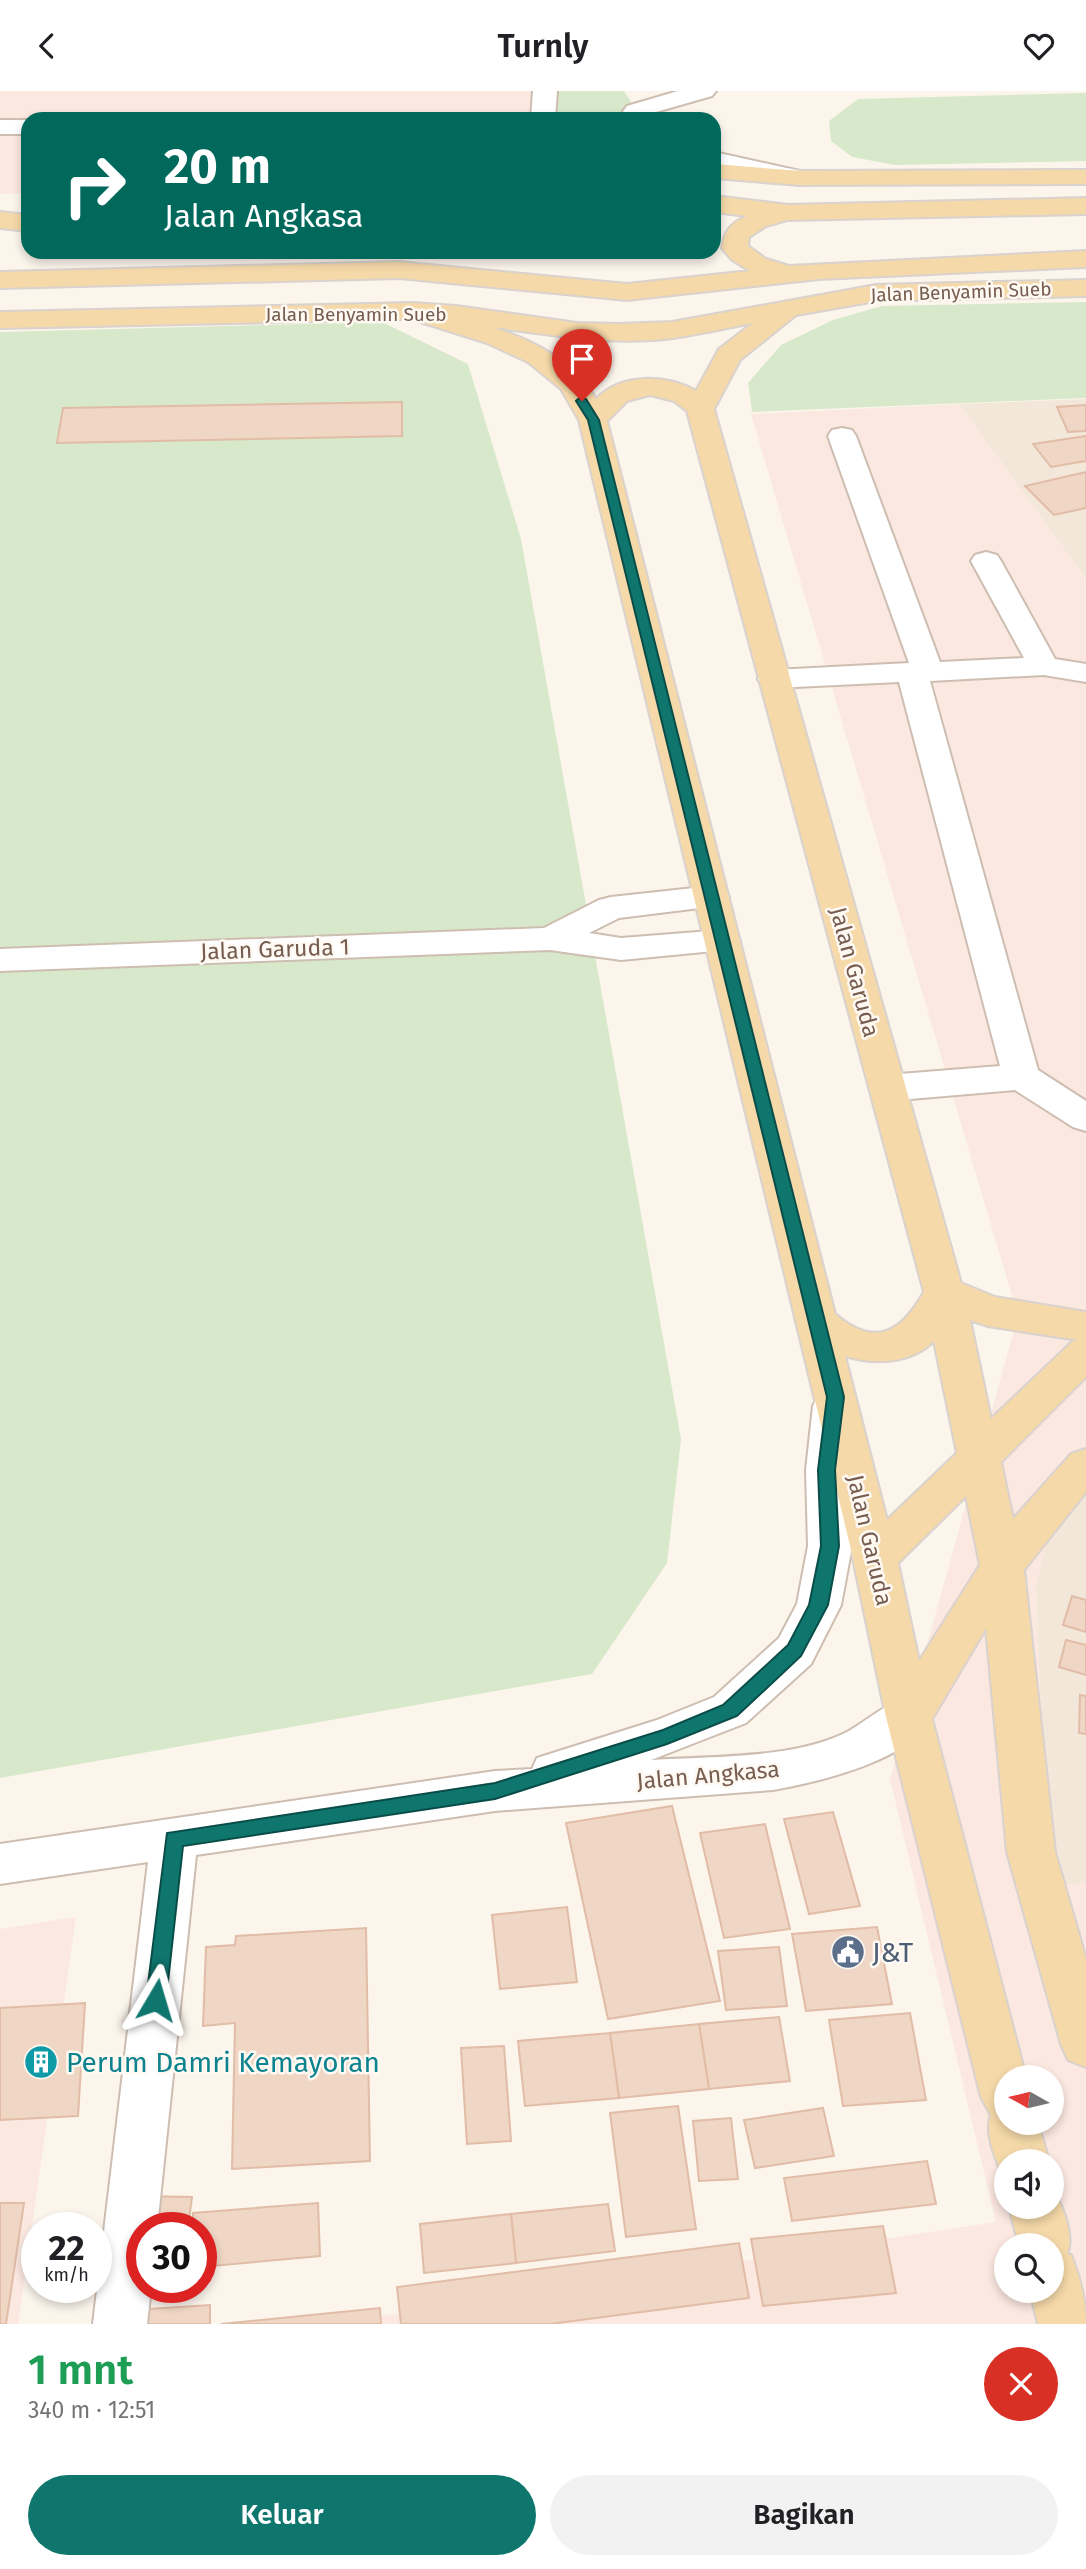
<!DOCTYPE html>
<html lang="id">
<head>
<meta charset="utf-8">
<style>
  :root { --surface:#fff; --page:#f2f2f2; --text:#202124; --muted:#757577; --accent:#0f766e }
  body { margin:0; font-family:"Fira Sans",sans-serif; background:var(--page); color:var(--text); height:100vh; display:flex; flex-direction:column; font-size:26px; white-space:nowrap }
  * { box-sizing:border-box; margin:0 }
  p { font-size:23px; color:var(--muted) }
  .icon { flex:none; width:38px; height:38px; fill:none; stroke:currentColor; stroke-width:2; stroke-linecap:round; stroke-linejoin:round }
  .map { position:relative; height:2233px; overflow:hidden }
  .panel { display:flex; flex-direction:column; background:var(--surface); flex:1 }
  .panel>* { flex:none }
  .hud { position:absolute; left:21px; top:21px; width:700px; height:147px; border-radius:21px; box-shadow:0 4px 10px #0003; background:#00695c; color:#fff; overflow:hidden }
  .needle { width:46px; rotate:278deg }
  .fabs { position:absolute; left:994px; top:1974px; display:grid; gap:14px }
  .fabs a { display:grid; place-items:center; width:70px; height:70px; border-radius:50%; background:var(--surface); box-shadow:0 4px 10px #0003; font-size:35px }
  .speed { position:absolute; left:21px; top:2121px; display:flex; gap:14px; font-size:35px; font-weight:700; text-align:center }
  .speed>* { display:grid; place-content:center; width:91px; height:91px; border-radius:50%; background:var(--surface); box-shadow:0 4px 10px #0003; line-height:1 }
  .speed small { font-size:18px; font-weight:400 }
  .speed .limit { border:10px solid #d22; background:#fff; color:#111 }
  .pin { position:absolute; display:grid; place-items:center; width:60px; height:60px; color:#fff; margin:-72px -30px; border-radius:50% 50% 50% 0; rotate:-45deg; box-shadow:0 0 7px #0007 }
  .pin .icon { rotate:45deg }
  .me { position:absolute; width:77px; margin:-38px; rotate:7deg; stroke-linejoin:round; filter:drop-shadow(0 0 5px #0008) }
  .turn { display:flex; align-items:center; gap:24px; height:147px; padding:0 28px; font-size:32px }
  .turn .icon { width:91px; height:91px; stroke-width:2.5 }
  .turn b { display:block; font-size:49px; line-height:60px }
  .round { display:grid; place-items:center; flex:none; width:74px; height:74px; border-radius:37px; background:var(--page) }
  .summary { display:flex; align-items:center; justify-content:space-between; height:119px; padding:0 28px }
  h1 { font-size:42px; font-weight:600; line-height:52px; color:#1e9e55 }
  .primary-button { display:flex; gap:14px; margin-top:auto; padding:14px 28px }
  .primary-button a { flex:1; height:80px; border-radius:42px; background:var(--accent); color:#fff; font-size:28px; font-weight:600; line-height:80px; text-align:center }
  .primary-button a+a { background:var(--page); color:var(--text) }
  header { display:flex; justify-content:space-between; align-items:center; height:91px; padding:0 28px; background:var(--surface); font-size:32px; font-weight:600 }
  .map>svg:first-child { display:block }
  .residential { fill:#f3e7da }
  .commercial { fill:#fbe8e0; fill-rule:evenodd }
  .green { fill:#d7e9ca }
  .building { fill:#efd6c5; stroke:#e1bca6; stroke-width:2 }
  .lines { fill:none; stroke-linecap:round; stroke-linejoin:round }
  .minor-casing { stroke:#cdbeb1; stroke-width:4 }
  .major-casing { stroke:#d9d2ce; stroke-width:4 }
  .minor { fill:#fff; fill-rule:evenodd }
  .major { fill:#f5d9a9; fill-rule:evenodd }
  .route { fill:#0f766e; stroke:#0a4d48; stroke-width:2 }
  .labels { text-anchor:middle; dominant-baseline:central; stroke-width:5; stroke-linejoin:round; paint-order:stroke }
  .far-street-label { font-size:19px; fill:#765d4f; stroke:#fef9f2 }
  .street-label { font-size:23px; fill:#765d4f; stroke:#fef9f2 }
  .near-service-label { font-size:28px; fill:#4e5e75; stroke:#fef9f2; text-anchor:start }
  .near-culture-label { font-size:28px; fill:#0d838f; stroke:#fef9f2; text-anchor:start }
</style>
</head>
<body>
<header><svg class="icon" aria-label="back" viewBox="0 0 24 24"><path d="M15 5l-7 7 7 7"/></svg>Turnly<svg class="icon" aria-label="heart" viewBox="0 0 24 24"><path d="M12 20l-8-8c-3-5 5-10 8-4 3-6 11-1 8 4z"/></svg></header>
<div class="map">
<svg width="1086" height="2233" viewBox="0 0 1086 2233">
  <rect width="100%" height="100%" fill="#fcf5ec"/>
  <g class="residential">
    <polygon points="1086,308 1086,488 959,313"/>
    <polygon points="1086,1378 1086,1792 1047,1796 1036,1493 1059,1400"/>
  </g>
  <g class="commercial">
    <polygon points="0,0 545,0 543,28 28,28 28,102 0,103"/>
    <path d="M959 313 1086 488V1378L1059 1400 1036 1494 1047 1796 1086 1792V2233H330L996 2131 890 1688 1018 1225 751 323ZM1006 1986H1052V2032H1006ZM1006 2070H1052V2116H1006ZM1006 2154H1052V2200H1006Z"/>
    <polygon points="76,1826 18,2233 0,2233 0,1838"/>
  </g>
  <g class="green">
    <polygon points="545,0 624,0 642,28 543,28"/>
    <polygon points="1086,2 1086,70 895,74 852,66 831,50 829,30 858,8"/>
    <polygon points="1086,211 1086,307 752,321 748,292 781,254 833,229 882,215"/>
    <polygon points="382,231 468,273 521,448 681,1348 667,1472 592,1583 0,1687 0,241"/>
  </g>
  <g class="building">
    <polygon points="402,311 402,345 57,352 63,317"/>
    <polygon points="1086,314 1086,340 1068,341 1057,316"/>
    <polygon points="1086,345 1086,370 1051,376 1033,353"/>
    <polygon points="1086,381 1086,417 1054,424 1025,395"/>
    <polygon points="1072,1505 1086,1509 1086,1541 1063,1534"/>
    <polygon points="1066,1549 1086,1554 1086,1584 1059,1576"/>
    <polygon points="1080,1604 1086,1605 1086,1643 1079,1642"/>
    <polygon points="672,1715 720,1910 608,1928 566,1732"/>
    <polygon points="833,1721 860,1815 809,1823 784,1728"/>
    <polygon points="765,1733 790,1838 724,1847 700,1742"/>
    <polygon points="567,1816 577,1891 500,1898 492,1824"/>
    <polygon points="877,1836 892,1913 806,1920 792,1843"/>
    <polygon points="366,1837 370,2070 232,2078 235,1932 203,1935 206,1856 235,1854 236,1845"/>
    <polygon points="779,1856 787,1915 726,1919 718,1860"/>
    <polygon points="85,1912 78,2025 0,2029 0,1917"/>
    <polygon points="910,1922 926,2009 843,2015 829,1929"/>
    <polygon points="779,1926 790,1990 709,1998 699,1933"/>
    <polygon points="699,1933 709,1998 619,2007 610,1942"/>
    <polygon points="610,1942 619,2007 525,2015 518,1950"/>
    <polygon points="504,1955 511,2050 467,2053 461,1957"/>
    <polygon points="678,2015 696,2138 626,2146 610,2022"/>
    <polygon points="823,2017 834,2065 755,2077 744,2029"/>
    <polygon points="731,2027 738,2088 699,2090 693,2030"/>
    <polygon points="927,2070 936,2113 792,2130 784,2087"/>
    <polygon points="141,2105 192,2106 188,2137 142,2137"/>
    <polygon points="0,2112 24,2112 6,2233 0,2233"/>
    <polygon points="318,2112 320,2165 201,2176 201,2137 193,2137 193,2122"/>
    <polygon points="608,2113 615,2160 516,2172 511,2123"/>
    <polygon points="511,2123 516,2172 424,2182 420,2133"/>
    <polygon points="883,2135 896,2202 763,2215 751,2148"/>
    <polygon points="739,2152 749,2207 550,2233 401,2233 397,2196"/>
    <polygon points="210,2214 210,2233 132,2233 133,2219"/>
    <polygon points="380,2217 381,2233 221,2233"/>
  </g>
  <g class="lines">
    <g class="minor-casing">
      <g id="minor">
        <polygon points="533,0 557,0 555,28 531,28"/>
        <polygon points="678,0 716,0 712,5 635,27 627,25 623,20 627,15"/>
        <rect x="0" y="29" width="28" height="14"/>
        <polygon points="714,61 809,82 812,87 809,92 800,94 714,75"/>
        <polygon points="842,337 852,339 856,345 940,571 1024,567 971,470 975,464 986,461 997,464 1001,470 1055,568 1086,573 1086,591 1044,584 930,590 1038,979 1086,1010 1086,1040 1073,1036 1015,999 887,1010 874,1006 869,997 874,988 887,984 1000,975 899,591 774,597 763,595 758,588 763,581 774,579 909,572 828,345 832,339"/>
        <polygon points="712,795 724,798 729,806 724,814 619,827 589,842 621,847 723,839 735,842 740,850 735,858 621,869 550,859 0,880 0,858 544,837 599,809 611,806"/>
        <path d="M834 1299 849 1304 855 1315 848 1379 852 1455 841 1514 811 1573 746 1632 651 1669C710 1665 789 1668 843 1643 861 1635 891 1607 910 1607 914 1608 921 1611 925 1613L932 1626C910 1670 818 1691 773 1699L495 1720 196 1764 157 2137H142V2196H151L147 2233H93L148 1771 0 1793V1753L495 1680 532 1678 537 1667 657 1629 714 1606 779 1547 797 1513 808 1455 806 1379 813 1315 819 1304Z"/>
      </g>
    </g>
    <g class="major-casing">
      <g id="major">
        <polygon points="714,73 800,80 1086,79 1086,93 800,94 714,87"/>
        <path d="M714 105 788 114 1086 107V123L787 129 766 135 749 146 748 155 766 168 789 175 1086 160V176L819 188 627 209 399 187 0 197V181L399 171 627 193 750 180 731 168 722 157C724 140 731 132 747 125L714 121Z"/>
        <polygon points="0,121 28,124 28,140 0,137"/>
        <path d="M1086 189V205L876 210 796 224 740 269 714 318 961 1192 995 1206 1086 1221V1286L1001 1371 1013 1428 1071 1363 1086 1358V1401L1024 1479 1055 1761 1086 1868V1976L1068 1969 1061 1953 1007 1761 986 1537 932 1628 1026 1986H1006V2032H1038L1049 2070H1006V2088C996 2073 984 2040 991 2024L981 2006 886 1626 853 1467 579 329 561 298 528 271 487 252 411 228 0 237V221L413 212 456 215 577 232 619 233 672 231 876 194ZM753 232 719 258 696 300C666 283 621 282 596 308 573 269 534 250 492 236 552 244 613 255 673 247 700 243 726 237 753 232ZM650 304 674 310 687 320 924 1201C901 1242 875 1257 835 1223L607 330 627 310ZM970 1229 988 1235 1078 1249 1072 1251 991 1328ZM934 1250 957 1362 887 1429 845 1265C875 1274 910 1273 934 1250ZM966 1405 980 1474 919 1570 898 1472Z"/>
        <path d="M1052 2098C1062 2112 1075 2146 1067 2163L1071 2164C1080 2187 1086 2208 1086 2233H1038L1030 2200H1052V2154H1019L1009 2116H1052Z"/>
      </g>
    </g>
    <use href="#minor" class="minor"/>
    <use href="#major" class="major"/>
  </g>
  <polygon class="route" points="578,308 586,308 599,329 844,1306 835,1379 839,1455 828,1514 801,1565 737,1625 667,1653 495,1708 183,1755 166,1909 163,1916 156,1918 149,1916 146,1909 167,1742 495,1692 663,1639 723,1614 788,1554 809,1514 821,1455 818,1379 827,1306 588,329 576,310"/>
  <defs>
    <g id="civic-disc" transform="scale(1.75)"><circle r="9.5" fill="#5c6f8a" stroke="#fef9f2"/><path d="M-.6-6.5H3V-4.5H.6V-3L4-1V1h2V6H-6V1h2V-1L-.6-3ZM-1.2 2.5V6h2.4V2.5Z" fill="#fff"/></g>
    <g id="building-disc" transform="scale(1.75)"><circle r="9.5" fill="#0f9aa8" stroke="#fef9f2"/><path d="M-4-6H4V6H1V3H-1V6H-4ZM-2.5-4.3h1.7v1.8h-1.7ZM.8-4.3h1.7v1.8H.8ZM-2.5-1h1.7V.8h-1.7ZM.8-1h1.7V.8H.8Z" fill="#fff"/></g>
  </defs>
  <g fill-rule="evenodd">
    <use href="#civic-disc" x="848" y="1861"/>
    <use href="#building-disc" x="41" y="1971"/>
  </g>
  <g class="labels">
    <g class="far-street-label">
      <text transform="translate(961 201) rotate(-2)">Jalan Benyamin Sueb</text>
      <text x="356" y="223">Jalan Benyamin Sueb</text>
    </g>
    <g class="street-label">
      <text transform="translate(275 858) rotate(-2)">Jalan Garuda 1</text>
      <text transform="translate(855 881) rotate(75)">Jalan Garuda</text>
      <text transform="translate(870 1449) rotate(77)">Jalan Garuda</text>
      <text transform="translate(708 1684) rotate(-5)">Jalan Angkasa</text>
    </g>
    <g class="near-service-label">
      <text x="872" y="1861">J&amp;T</text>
    </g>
    <g class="near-culture-label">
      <text x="66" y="1971">Perum Damri Kemayoran</text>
    </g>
  </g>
</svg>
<div class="fabs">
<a><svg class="needle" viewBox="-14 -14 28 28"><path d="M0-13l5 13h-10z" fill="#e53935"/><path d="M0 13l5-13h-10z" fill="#757577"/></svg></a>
<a><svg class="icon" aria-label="sound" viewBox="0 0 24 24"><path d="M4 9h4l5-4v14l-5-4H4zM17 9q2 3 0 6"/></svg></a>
<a><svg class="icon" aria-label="search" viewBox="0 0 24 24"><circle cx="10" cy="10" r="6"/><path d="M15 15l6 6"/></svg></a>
</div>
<div class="speed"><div>22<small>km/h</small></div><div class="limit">30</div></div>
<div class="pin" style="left:582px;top:310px;background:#d93025"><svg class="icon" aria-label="arrive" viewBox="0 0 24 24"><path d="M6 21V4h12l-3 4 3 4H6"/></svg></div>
<svg class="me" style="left:156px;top:1909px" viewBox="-20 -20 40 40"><path d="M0-17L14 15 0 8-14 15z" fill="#0f766e" stroke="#fff" stroke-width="4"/></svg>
<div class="hud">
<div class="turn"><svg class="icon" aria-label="right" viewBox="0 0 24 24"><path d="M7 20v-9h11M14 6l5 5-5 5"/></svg><div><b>20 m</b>Jalan Angkasa</div></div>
</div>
</div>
<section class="panel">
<div class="summary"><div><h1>1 mnt</h1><p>340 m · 12:51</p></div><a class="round" style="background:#d93025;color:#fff"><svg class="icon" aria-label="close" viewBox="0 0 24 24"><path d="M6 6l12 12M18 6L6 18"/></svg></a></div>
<div class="primary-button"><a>Keluar</a><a>Bagikan</a></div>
</section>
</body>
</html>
